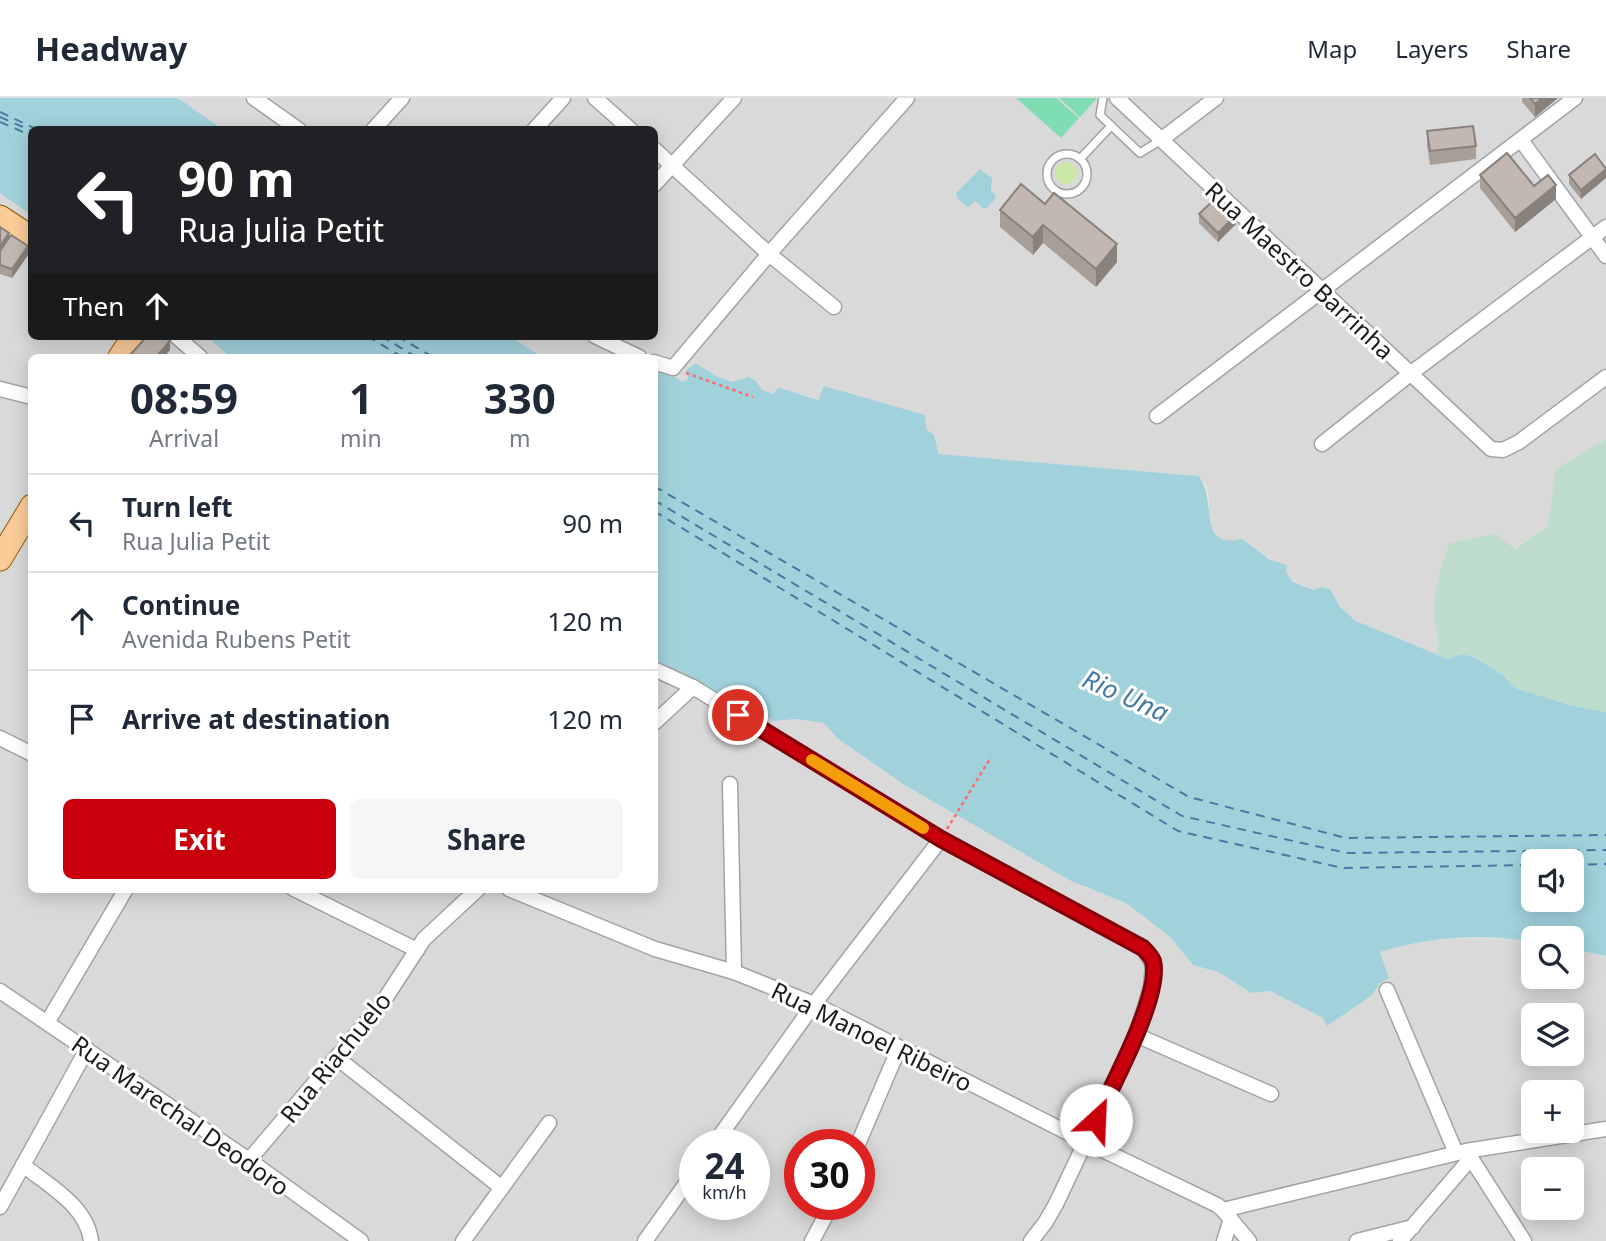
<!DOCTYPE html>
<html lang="en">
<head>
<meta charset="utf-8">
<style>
  :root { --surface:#fff; --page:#f6f6f7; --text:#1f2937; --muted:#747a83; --line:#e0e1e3; --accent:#c8000b }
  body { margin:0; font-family:"Noto Sans",sans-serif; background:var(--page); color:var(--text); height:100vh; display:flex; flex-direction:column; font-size:26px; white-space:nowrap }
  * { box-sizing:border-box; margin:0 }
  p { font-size:23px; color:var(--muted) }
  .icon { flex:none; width:38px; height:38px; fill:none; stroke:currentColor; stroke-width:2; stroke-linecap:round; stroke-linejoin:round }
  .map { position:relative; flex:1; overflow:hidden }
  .sheet { position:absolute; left:28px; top:256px; width:630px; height:539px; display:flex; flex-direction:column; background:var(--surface); border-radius:10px; box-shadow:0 4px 18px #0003 }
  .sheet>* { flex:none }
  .hud { position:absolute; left:28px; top:28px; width:630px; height:214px; border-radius:10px; box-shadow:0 4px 18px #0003; background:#202124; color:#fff; overflow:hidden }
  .controls { position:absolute; left:1521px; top:751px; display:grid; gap:14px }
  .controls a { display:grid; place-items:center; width:63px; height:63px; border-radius:10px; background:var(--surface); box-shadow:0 4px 18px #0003; font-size:35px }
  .speed { position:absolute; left:679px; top:1031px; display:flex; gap:14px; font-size:35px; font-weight:700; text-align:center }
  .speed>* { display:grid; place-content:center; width:91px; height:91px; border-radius:50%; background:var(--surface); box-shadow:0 4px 18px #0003; line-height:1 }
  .speed small { font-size:18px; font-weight:400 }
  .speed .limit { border:10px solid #d22; background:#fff; color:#111 }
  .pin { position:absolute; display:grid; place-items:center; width:60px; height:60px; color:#fff; margin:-30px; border:4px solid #fff; border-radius:50%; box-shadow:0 2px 7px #0007 }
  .me { position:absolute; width:77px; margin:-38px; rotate:25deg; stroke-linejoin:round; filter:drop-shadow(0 0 5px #0008) }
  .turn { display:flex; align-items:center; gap:24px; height:147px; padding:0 35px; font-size:32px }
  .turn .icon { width:91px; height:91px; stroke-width:2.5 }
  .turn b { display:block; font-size:49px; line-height:60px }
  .then { display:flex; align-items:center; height:66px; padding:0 35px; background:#0003; gap:14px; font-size:26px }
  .eta { display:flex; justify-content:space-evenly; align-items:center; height:119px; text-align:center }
  .eta b { font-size:42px; font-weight:700; line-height:49px }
  .action { display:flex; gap:14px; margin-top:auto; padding:14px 35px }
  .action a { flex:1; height:80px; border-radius:10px; background:var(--accent); color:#fff; font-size:28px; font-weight:700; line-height:80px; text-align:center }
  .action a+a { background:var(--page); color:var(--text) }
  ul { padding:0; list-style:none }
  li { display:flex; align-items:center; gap:21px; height:98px; padding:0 35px; border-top:2px solid var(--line) }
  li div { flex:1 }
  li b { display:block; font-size:26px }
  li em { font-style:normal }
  header { display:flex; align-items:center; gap:42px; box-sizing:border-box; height:98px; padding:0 35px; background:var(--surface); border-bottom:2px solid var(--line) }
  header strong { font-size:33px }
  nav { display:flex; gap:38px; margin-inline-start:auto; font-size:24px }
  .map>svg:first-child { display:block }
  .residential { fill:#dad9d9; fill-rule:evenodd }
  .grass { fill:#cbe8a6 }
  .wetland { fill:#bedccc }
  .pitch { fill:#7fddb3 }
  .water { fill:#a1d2dc; fill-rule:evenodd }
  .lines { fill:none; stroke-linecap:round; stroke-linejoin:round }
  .ferry { stroke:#467aa3; stroke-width:2; stroke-dasharray:9 7; stroke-linecap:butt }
  .service-casing { stroke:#a3a3a3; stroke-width:10 }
  .minor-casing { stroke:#a3a3a3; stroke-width:17 }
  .primary-casing { stroke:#945b00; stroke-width:25 }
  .path { stroke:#f96e67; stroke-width:2.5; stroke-dasharray:3.5 3.5; stroke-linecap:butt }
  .service { stroke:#fff; stroke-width:7 }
  .minor { stroke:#fff; stroke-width:14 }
  .primary { stroke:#fbcb98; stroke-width:23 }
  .wall { fill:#a79e98 }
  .shaded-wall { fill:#88817c }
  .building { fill:#c2b8b1; stroke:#88817c; stroke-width:2 }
  .route-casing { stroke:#820007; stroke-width:18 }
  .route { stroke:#c8000b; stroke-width:12 }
  .slow { stroke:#f59e0b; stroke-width:12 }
  .labels { text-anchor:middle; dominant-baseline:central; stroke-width:6; stroke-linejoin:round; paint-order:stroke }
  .street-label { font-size:24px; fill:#1c1c1c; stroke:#fff }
  .water-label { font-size:26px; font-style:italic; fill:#467aa3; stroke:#fff }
</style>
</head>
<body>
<header>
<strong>Headway</strong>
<nav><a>Map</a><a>Layers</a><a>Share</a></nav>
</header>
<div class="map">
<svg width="1606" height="1143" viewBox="0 0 1606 1143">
  <rect width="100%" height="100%" fill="#ede9e1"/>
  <g class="residential">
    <polygon points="178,0 1606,0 1606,341 1595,348 1552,412 1548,428 1514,451 1434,515 1440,543 1437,557 1356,523 1340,509 1330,491 1314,492 1292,482 1286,474 1287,467 1219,440 1209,425 1209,402 1206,387 1199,378 939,356 934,337 824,288 819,302 779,289 774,297 767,295 743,280 737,284 732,284 714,277 696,265 688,281 683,284 670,276 655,272 654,259 542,259 527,249 510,238 654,238 654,32 222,31"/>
    <path d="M0 95 31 117 32 238H206L230 259H32V791H654L655 562 775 623 797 621 824 624 838 641 906 688 1071 783 1126 805 1170 839 1193 867 1218 874 1251 895 1270 893 1323 920 1327 927 1371 898 1379 886 1388 880 1380 854 1401 847 1424 843 1464 840 1518 841 1533 844V878H1572V851L1606 858V1143H0ZM1533 917H1572V956H1533ZM1533 994H1572V1032H1533ZM695 1046H754V1106H695ZM800 1046H859V1106H800ZM1533 1071H1572V1110H1533Z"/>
  </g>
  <circle class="grass" cx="1066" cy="75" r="11"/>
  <path class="wetland" d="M1606 341V614L1570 607 1515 590 1502 576 1472 558 1461 556 1448 561 1437 557C1441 539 1435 531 1434 514 1434 489 1442 468 1450 445L1495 436 1515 451 1548 428 1556 371Z"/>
  <g class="pitch">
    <polygon points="1016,0 1056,0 1079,20 1061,40"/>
    <polygon points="1059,0 1097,0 1080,19"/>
  </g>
  <g class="water">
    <polygon points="0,0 178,0 222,31 32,32 31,117 0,95"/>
    <polygon points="980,71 992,80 991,93 996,97 995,101 987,110 983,110 975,103 968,109 957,100 956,95"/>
    <polygon points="206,238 510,238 542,259 230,259"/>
    <path d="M696 265 714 277 732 284 748 279 756 283 762 292 774 296 778 289 818 302 824 288 925 317 926 331 934 337 939 356 1199 378C1218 404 1196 451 1242 441L1269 461 1287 467 1286 474 1292 483 1313 492 1321 489 1330 491 1340 509 1356 523 1448 561 1461 556 1472 558 1502 576 1515 590 1570 607 1606 614V858L1572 851V840H1533V844C1483 835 1428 839 1380 854L1389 880 1379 886 1371 898 1327 928 1323 920 1270 893 1251 895 1218 874 1193 867 1170 839 1126 805 1071 783 906 688 838 641 824 625 797 621 775 623 655 562 654 272 670 276 683 284 688 281 686 272ZM1533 763H1572V802H1533Z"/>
  </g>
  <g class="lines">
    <g class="ferry">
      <polyline points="0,14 38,32"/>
      <polyline points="0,19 32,33"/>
      <polyline points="0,24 32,38"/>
      <polyline points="367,238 402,259"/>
      <polyline points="381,238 416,259"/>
      <polyline points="397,238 433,259"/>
      <polyline points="654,388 1189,699 1346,740 1606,737"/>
      <polyline points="654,402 1182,718 1347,755 1606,752"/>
      <polyline points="654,413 1178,733 1343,770 1533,767"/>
      <polyline points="1572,767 1606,766"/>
    </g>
    <g class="service-casing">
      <g id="service">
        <polyline points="1103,0 1100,17 1140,55 1161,42"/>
        <circle cx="1067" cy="76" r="20"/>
        <polyline points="1080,61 1111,28"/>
      </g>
    </g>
    <g class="minor-casing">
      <g id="minor">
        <polyline points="254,0 299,32"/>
        <polyline points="595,0 631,32"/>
        <polyline points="1117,0 1491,351 1503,352 1519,344 1606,279"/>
        <polyline points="373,32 402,0"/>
        <polyline points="534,32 563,0"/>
        <polyline points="1162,41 1216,0"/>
        <polyline points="1521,42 1606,158"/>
        <polyline points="654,51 769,156 834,209"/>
        <polyline points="654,87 734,0"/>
        <polyline points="176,238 200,259"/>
        <polyline points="595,238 639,259"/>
        <polyline points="654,264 673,270 769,156 907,0"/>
        <polyline points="0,291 32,299"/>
        <polyline points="1157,318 1575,0"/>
        <polyline points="1322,346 1410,276 1606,129"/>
        <polyline points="654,571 693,589 941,741 1143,850 1153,866 1151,889 1145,909 1136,937 1056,1106 1045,1125 1031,1143"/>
        <polyline points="654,625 693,589"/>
        <polyline points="0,640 32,656"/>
        <polyline points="730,686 734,874"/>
        <polyline points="294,791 417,852"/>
        <polyline points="509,791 655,851 734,874 814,906 1086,1044 1217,1107 1223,1112 1249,1143"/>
        <polyline points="1387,892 1456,1055"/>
        <polyline points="0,893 249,1062 361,1143"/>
        <polyline points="47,925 126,791"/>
        <polyline points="1136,937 1271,996"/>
        <polyline points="337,960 502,1090"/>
        <polyline points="714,1046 814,906 941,741"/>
        <polyline points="858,1046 899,950"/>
        <polyline points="1467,1054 1524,1143"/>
        <polyline points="249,1062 381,907 424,841 478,791"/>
        <path d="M23 1067C49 1088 87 1108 91 1143"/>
        <polyline points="0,1109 87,951"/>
        <polyline points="1223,1112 1466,1053 1606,1031"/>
        <polyline points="463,1143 549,1025"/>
        <polyline points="645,1143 695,1073"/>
        <polyline points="812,1143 832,1106"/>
        <polyline points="1224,1143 1231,1121"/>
        <polyline points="1357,1143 1413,1129"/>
        <polyline points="1400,1143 1471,1060"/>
      </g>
    </g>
    <g class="primary-casing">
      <g id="primary">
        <polyline points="0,119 32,140"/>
        <polyline points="120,259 134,238"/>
        <polyline points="0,461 32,408"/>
      </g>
    </g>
    <g class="path">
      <polyline points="686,275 753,299"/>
      <polyline points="947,731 991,659"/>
    </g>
    <use href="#service" class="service"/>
    <use href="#minor" class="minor"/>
    <use href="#primary" class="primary"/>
  </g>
  <g class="wall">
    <polygon points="1522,0 1558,0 1535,19 1522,4"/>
    <polygon points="1427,33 1476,48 1476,61 1430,67 1427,47"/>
    <polygon points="1595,56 1581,101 1569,86 1569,77"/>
    <polygon points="1480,77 1534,88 1556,101 1515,134 1480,90"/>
    <polygon points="1021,86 1117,164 1096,189 1043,145 1033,157 1000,129 1000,112"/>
    <polygon points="1199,116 1236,126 1218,144 1199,125"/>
    <polygon points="0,129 9,140 28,157 12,180 0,176"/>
  </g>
  <g class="shaded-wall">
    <polygon points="1542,0 1558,0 1535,19 1535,6"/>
    <polygon points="1606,71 1606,80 1581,101 1581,92"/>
    <polygon points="1556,87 1556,101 1515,134 1515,120"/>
    <polygon points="1236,117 1236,126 1218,144 1218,135"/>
    <polygon points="1043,127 1043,145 1033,157 1033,139"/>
    <polygon points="9,135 9,144 0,157 0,148"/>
    <polygon points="1117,146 1117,164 1096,189 1096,171"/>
    <polygon points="28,148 28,157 12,180 12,171"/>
    <polygon points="170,243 170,252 164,259 156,259"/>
  </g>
  <g class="building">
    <polygon points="1530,0 1542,0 1535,6"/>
    <polygon points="1473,28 1476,48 1430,53 1427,33"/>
    <polygon points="1507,55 1534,88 1548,77 1556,87 1515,120 1480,77"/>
    <polygon points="1595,56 1606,71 1581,92 1569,77"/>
    <polygon points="1021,86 1045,106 1054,95 1117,146 1096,171 1043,127 1033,139 1000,112"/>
    <polygon points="1218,98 1236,117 1218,135 1199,116"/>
    <polygon points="0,129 9,135 0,148"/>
    <polygon points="11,137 28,148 12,171 0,167 0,153"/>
    <polygon points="147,238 165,238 170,243 156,259 133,259 130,257"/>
  </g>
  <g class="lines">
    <g class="route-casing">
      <path id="route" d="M738 617 941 741 1143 850C1147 854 1151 858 1153 863 1162 896 1111 990 1096 1022"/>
    </g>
    <use href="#route" class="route"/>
    <polyline class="slow" points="812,662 923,730"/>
  </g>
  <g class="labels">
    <g class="street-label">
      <text transform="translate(1300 172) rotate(43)">Rua Maestro Barrinha</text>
      <text transform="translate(872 938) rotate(26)">Rua Manoel Ribeiro</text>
      <text transform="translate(335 959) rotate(-51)">Rua Riachuelo</text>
      <text transform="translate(181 1017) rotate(35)">Rua Marechal Deodoro</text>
    </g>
    <g class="water-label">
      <text transform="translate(1126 597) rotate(24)">Rio Una</text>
    </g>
  </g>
</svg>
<div class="controls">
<a><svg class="icon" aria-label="sound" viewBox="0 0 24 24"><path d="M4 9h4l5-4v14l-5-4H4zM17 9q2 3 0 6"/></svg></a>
<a><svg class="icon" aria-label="search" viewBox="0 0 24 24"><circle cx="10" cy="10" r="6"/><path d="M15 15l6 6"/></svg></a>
<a><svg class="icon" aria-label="layers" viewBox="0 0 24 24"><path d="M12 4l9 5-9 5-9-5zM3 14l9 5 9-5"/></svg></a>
<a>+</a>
<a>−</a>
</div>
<div class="speed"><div>24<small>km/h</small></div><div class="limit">30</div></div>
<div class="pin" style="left:738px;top:617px;background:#d93025"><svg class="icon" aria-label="arrive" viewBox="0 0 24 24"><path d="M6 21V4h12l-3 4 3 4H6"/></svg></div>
<svg class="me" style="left:1096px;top:1022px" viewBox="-20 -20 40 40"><circle r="19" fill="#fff"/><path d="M0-13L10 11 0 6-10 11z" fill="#c8000b"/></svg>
<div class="hud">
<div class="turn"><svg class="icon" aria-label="left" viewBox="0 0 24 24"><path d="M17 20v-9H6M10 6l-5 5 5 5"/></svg><div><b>90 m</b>Rua Julia Petit</div></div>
<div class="then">Then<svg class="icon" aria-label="ahead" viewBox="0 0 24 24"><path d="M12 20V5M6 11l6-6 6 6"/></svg></div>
</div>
<section class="sheet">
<div class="eta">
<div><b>08:59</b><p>Arrival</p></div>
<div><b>1</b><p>min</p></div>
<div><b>330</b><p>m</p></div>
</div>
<ul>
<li><svg class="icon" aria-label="left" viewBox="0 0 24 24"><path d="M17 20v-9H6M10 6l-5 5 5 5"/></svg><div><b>Turn left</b><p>Rua Julia Petit</p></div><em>90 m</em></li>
<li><svg class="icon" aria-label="ahead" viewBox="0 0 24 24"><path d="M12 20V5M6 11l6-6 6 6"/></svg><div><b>Continue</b><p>Avenida Rubens Petit</p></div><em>120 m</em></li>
<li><svg class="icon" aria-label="arrive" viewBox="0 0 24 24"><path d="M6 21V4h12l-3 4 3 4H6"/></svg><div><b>Arrive at destination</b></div><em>120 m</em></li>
</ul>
<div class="action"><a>Exit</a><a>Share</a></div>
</section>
</div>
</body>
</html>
